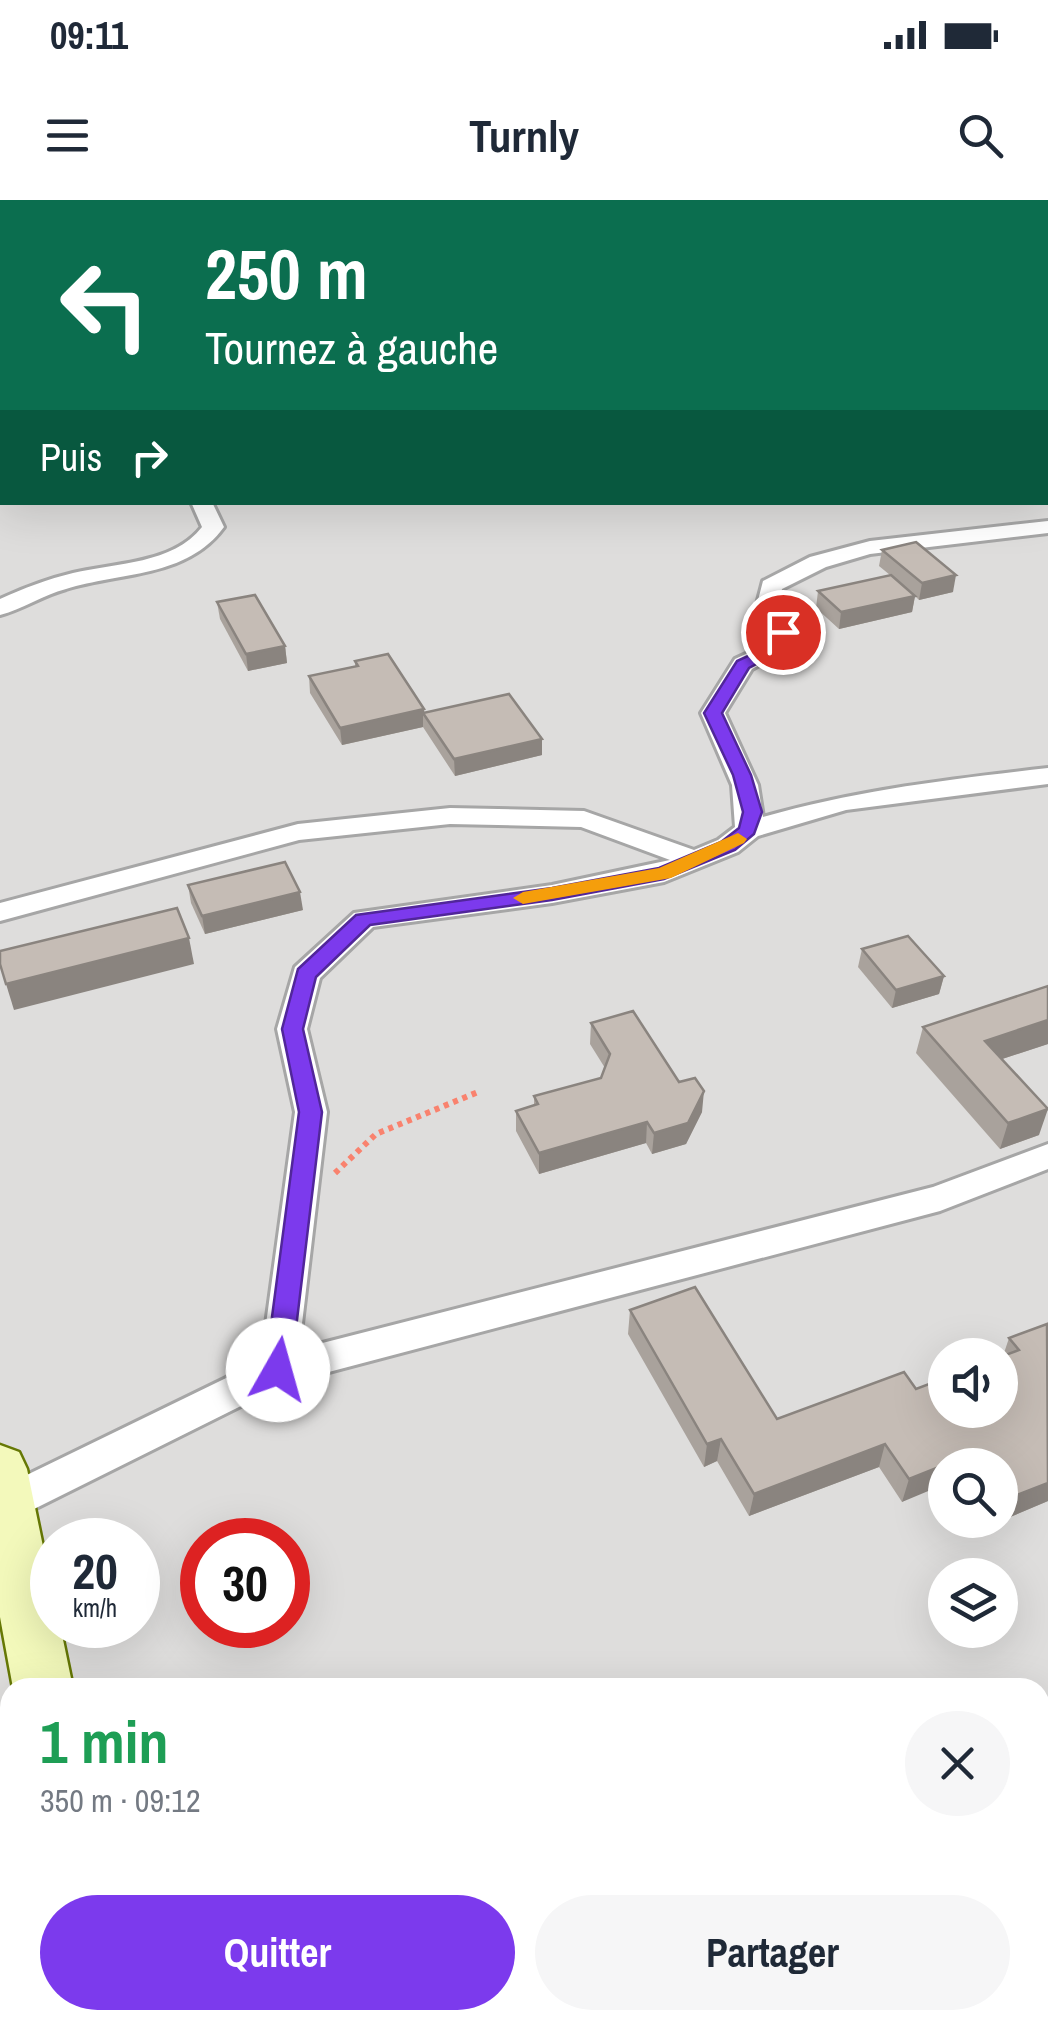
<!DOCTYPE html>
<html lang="fr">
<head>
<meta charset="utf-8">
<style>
  :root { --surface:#fff; --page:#f6f6f7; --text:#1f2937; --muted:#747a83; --accent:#7c3aed }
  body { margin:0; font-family:"Archivo Narrow",sans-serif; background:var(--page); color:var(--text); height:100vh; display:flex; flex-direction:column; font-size:38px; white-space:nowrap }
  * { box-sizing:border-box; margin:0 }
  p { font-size:32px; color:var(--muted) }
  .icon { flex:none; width:55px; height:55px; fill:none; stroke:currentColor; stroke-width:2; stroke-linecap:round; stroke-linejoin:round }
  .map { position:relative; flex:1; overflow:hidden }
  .sheet { position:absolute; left:0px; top:1478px; width:1050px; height:352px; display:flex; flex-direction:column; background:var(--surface); border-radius:30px 30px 0 0; box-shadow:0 10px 40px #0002 }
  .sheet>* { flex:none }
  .guide { position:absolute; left:0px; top:0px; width:1050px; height:305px; box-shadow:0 10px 40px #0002; background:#0b6e4f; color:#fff; overflow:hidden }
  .tools { position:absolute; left:928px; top:1138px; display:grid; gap:20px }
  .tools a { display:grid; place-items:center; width:90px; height:90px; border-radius:50%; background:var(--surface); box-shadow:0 10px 40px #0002; font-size:50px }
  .speed { position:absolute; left:30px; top:1318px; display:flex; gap:20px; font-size:50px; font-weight:700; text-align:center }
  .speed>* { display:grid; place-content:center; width:130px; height:130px; border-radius:50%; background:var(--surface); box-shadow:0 10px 40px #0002; line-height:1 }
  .speed small { font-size:25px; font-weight:400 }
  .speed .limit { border:15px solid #d22; background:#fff; color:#111 }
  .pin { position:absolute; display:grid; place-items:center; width:85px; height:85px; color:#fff; margin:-42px; border:5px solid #fff; border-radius:50%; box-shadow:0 2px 10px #0007 }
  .me { position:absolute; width:110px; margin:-55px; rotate:7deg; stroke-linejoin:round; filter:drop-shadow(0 0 8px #0008) }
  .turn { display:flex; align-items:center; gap:35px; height:210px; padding:0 40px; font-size:45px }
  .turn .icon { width:130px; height:130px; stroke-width:2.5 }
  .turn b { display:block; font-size:70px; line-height:85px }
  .then { display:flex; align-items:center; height:95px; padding:0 40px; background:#0003; gap:20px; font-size:38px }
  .round { display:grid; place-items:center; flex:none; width:105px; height:105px; border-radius:52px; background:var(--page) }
  .headline { display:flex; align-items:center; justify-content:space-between; height:170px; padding:0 40px }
  h1 { font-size:60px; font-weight:700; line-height:75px; color:#1e9e55 }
  .action { display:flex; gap:20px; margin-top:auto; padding:20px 40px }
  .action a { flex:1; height:115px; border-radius:60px; background:var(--accent); color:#fff; font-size:40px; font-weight:700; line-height:115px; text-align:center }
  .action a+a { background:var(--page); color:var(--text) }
  .status { display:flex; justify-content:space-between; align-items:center; height:70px; padding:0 50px; background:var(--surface); direction:ltr }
  .status svg { height:28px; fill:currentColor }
  header { display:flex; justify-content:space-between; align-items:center; height:130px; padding:0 40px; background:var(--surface); font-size:45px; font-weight:700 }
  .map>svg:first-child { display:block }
  .residential { fill:#dedddc; fill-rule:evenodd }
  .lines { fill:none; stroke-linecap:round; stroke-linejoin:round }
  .street-casing { stroke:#a6a6a6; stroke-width:6 }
  .secondary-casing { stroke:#667805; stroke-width:5 }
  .path-far1 { stroke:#f9826e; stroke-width:4; stroke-dasharray:2.5 2.5; stroke-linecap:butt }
  .path { stroke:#f9826e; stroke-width:6; stroke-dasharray:5 5; stroke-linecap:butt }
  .street { fill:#fff; fill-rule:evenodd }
  .secondary { fill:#f3f9bb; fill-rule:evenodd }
  .wall { fill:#a9a29c }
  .shaded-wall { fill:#8a847f }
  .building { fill:#c5bcb5; stroke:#8a847f; stroke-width:2.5 }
  .route { fill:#7c3aed; stroke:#51269a; stroke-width:2.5 }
  .slow { fill:#f59e0b }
</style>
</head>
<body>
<div class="status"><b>09:11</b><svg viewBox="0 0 49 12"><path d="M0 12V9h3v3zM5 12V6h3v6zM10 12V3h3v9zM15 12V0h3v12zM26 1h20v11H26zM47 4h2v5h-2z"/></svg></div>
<header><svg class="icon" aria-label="menu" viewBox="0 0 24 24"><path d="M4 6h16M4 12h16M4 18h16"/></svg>Turnly<svg class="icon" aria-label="search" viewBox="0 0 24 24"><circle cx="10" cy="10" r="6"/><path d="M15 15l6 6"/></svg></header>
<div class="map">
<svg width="1048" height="1828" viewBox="0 0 1048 1828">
  <rect width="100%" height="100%" fill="#f0ede6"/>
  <path class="residential" d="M0 0H1048V1828H0ZM2 2H1048V302H2ZM945 1155H1000V1210H945ZM945 1265H1000V1320H945ZM52 1340H138V1425H52ZM202 1340H288V1425H202ZM945 1375H1000V1430H945ZM10 1488H1040V1820H10Z"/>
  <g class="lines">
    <g class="street-casing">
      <g id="street">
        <polygon points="213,0 229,0 230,2 215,2"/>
        <polygon points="385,0 401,0 403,2 387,2"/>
        <path d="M191 302H212L224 327C187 378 120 372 66 389 43 395 23 409 0 415V399C24 388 48 379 73 373 116 363 173 364 202 327Z"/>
        <path d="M1048 321V333L870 354 826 367 782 389 778 408 795 432 796 445 752 469 725 513 758 585 763 617C857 590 951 579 1048 568V584L846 610 758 636 738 652 664 682 552 703 373 727 320 778 307 829 327 912 299 1149 933 987 1048 944V969L940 1011 287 1183 22 1315 8 1321 0 1318V1288L261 1161 295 912 277 829 295 767 354 713 552 685 670 660 581 627 450 624 299 640 0 721V703L298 624 450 608 584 611 694 650 718 640 735 627 732 585 701 513 735 459 772 442 771 432 756 408 763 381 810 357 870 341Z"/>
      </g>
    </g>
    <g class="secondary-casing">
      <g id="secondary">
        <polygon points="0,1245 19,1252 27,1269 52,1390 52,1425 60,1425 73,1488 13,1488 0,1417"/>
        <polygon points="73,1820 141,1820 144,1828 74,1828"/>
      </g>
    </g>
    <polyline class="path-far1" points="790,2 820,0"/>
    <polyline class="path" points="335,973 376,934 478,892"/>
    <use href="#street" class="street"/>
    <use href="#secondary" class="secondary"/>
  </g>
  <g class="wall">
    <polygon points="882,350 953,392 919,400 915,396 912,412 839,429 816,408 818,391 890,375 879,366"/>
    <polygon points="217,402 285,446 287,463 248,471 220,419"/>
    <polygon points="355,461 425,513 542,555 455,576 423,527 342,545 310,493 309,476 355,466"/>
    <polygon points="188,685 303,710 205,734 191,703"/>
    <polygon points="862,749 944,776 939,794 892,808 858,767"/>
    <polygon points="1048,786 1048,844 1002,859 1039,935 1000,949 916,853 923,827"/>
    <polygon points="591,823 679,882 702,912 686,944 652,954 646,943 539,974 516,931 516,911 534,906 534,896 601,878 605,868 590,844"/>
    <polygon points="630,1110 777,1219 916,1189 1003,1156 1009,1138 1048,1125 1048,1301 1003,1320 1000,1315 1000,1265 945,1265 902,1302 879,1267 749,1316 717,1261 704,1267 628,1134"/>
  </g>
  <g class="shaded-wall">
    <rect x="0" y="48" width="2" height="14"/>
    <polygon points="956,375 953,392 919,400 922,383"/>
    <polygon points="915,396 912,412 839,429 841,412"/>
    <polygon points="285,446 287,463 248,471 246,454"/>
    <polygon points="424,509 425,516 423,513 423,527 342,545 340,528"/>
    <polygon points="542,539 542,555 455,576 454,559"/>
    <polygon points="300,692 303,710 205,734 202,716"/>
    <polygon points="189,738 194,764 14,810 6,784"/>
    <polygon points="944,776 939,794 892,808 896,790"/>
    <polygon points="1048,820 1048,844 978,867 985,841"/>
    <polygon points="704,891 702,912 686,944 652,954 654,933"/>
    <polygon points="1048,909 1039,935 1000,949 1008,923"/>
    <polygon points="647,922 646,943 539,974 539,953"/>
    <polygon points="721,1239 717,1261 704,1267 707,1244"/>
    <polygon points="885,1244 879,1267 749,1316 754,1294"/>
    <polygon points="979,1251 974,1265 945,1265 945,1284 902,1302 909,1279"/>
    <polygon points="1048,1283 1048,1301 1003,1320 1012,1297"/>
  </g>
  <g class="building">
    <polygon points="509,0 547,0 548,2 511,2"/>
    <rect x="0" y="25" width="2" height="23"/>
    <polygon points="916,342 956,375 922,383 882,350"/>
    <polygon points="891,375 915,396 841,412 818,391"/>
    <polygon points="255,395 285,446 246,454 217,402"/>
    <polygon points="388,454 424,509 340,528 309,476 358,466 355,461"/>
    <polygon points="509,494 542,539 454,559 423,513"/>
    <polygon points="285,662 300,692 202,716 188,685"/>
    <polygon points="177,708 189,738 6,784 0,764 0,751"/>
    <polygon points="908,736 944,776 896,790 862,749"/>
    <polygon points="1048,786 1048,820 985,841 1048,909 1008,923 923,827"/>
    <polygon points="633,811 679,882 695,878 704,891 688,923 654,933 647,922 539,953 516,911 538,904 534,896 601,878 610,854 591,823"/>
    <polygon points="695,1087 777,1219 904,1172 916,1189 945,1178 945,1210 1000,1210 1000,1157 1019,1150 1009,1138 1047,1124 1048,1283 1012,1297 1000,1280 1000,1265 989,1265 979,1251 909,1279 885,1244 754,1294 721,1239 707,1244 630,1110"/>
  </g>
  <polygon class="route" points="777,428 789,428 793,445 749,468 722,513 751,575 762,612 754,634 735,650 664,679 552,700 370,725 316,777 303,829 322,912 291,1170 287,1178 278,1181 269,1178 265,1170 299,912 282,829 298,769 356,715 552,688 659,668 721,642 739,628 743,612 733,575 704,513 737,461 776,443"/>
  <polygon class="slow" points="738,633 747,639 744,643 671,678 523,704 513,698 523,692 659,668"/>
</svg>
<div class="tools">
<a><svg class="icon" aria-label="sound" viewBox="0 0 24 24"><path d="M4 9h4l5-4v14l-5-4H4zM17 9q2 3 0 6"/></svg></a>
<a><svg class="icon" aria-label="search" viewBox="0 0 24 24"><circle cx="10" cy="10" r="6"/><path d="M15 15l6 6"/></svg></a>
<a><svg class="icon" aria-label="layers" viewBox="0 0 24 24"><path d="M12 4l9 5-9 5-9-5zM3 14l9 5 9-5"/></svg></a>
</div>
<div class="speed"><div>20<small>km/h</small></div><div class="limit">30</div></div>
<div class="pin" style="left:783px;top:432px;background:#d93025"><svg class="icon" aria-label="arrive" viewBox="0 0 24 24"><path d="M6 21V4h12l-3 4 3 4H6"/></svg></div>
<svg class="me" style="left:278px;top:1170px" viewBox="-20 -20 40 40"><circle r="19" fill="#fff"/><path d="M0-13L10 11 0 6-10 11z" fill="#7c3aed"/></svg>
<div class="guide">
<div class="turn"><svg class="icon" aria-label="left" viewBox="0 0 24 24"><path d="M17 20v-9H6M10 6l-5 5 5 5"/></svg><div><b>250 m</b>Tournez à gauche</div></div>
<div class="then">Puis<svg class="icon" aria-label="right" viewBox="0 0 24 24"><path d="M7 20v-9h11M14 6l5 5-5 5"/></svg></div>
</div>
<section class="sheet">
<div class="headline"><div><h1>1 min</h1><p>350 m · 09:12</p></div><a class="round"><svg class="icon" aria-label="close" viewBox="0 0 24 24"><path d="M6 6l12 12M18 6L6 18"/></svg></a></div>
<div class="action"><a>Quitter</a><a>Partager</a></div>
</section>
</div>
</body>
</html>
